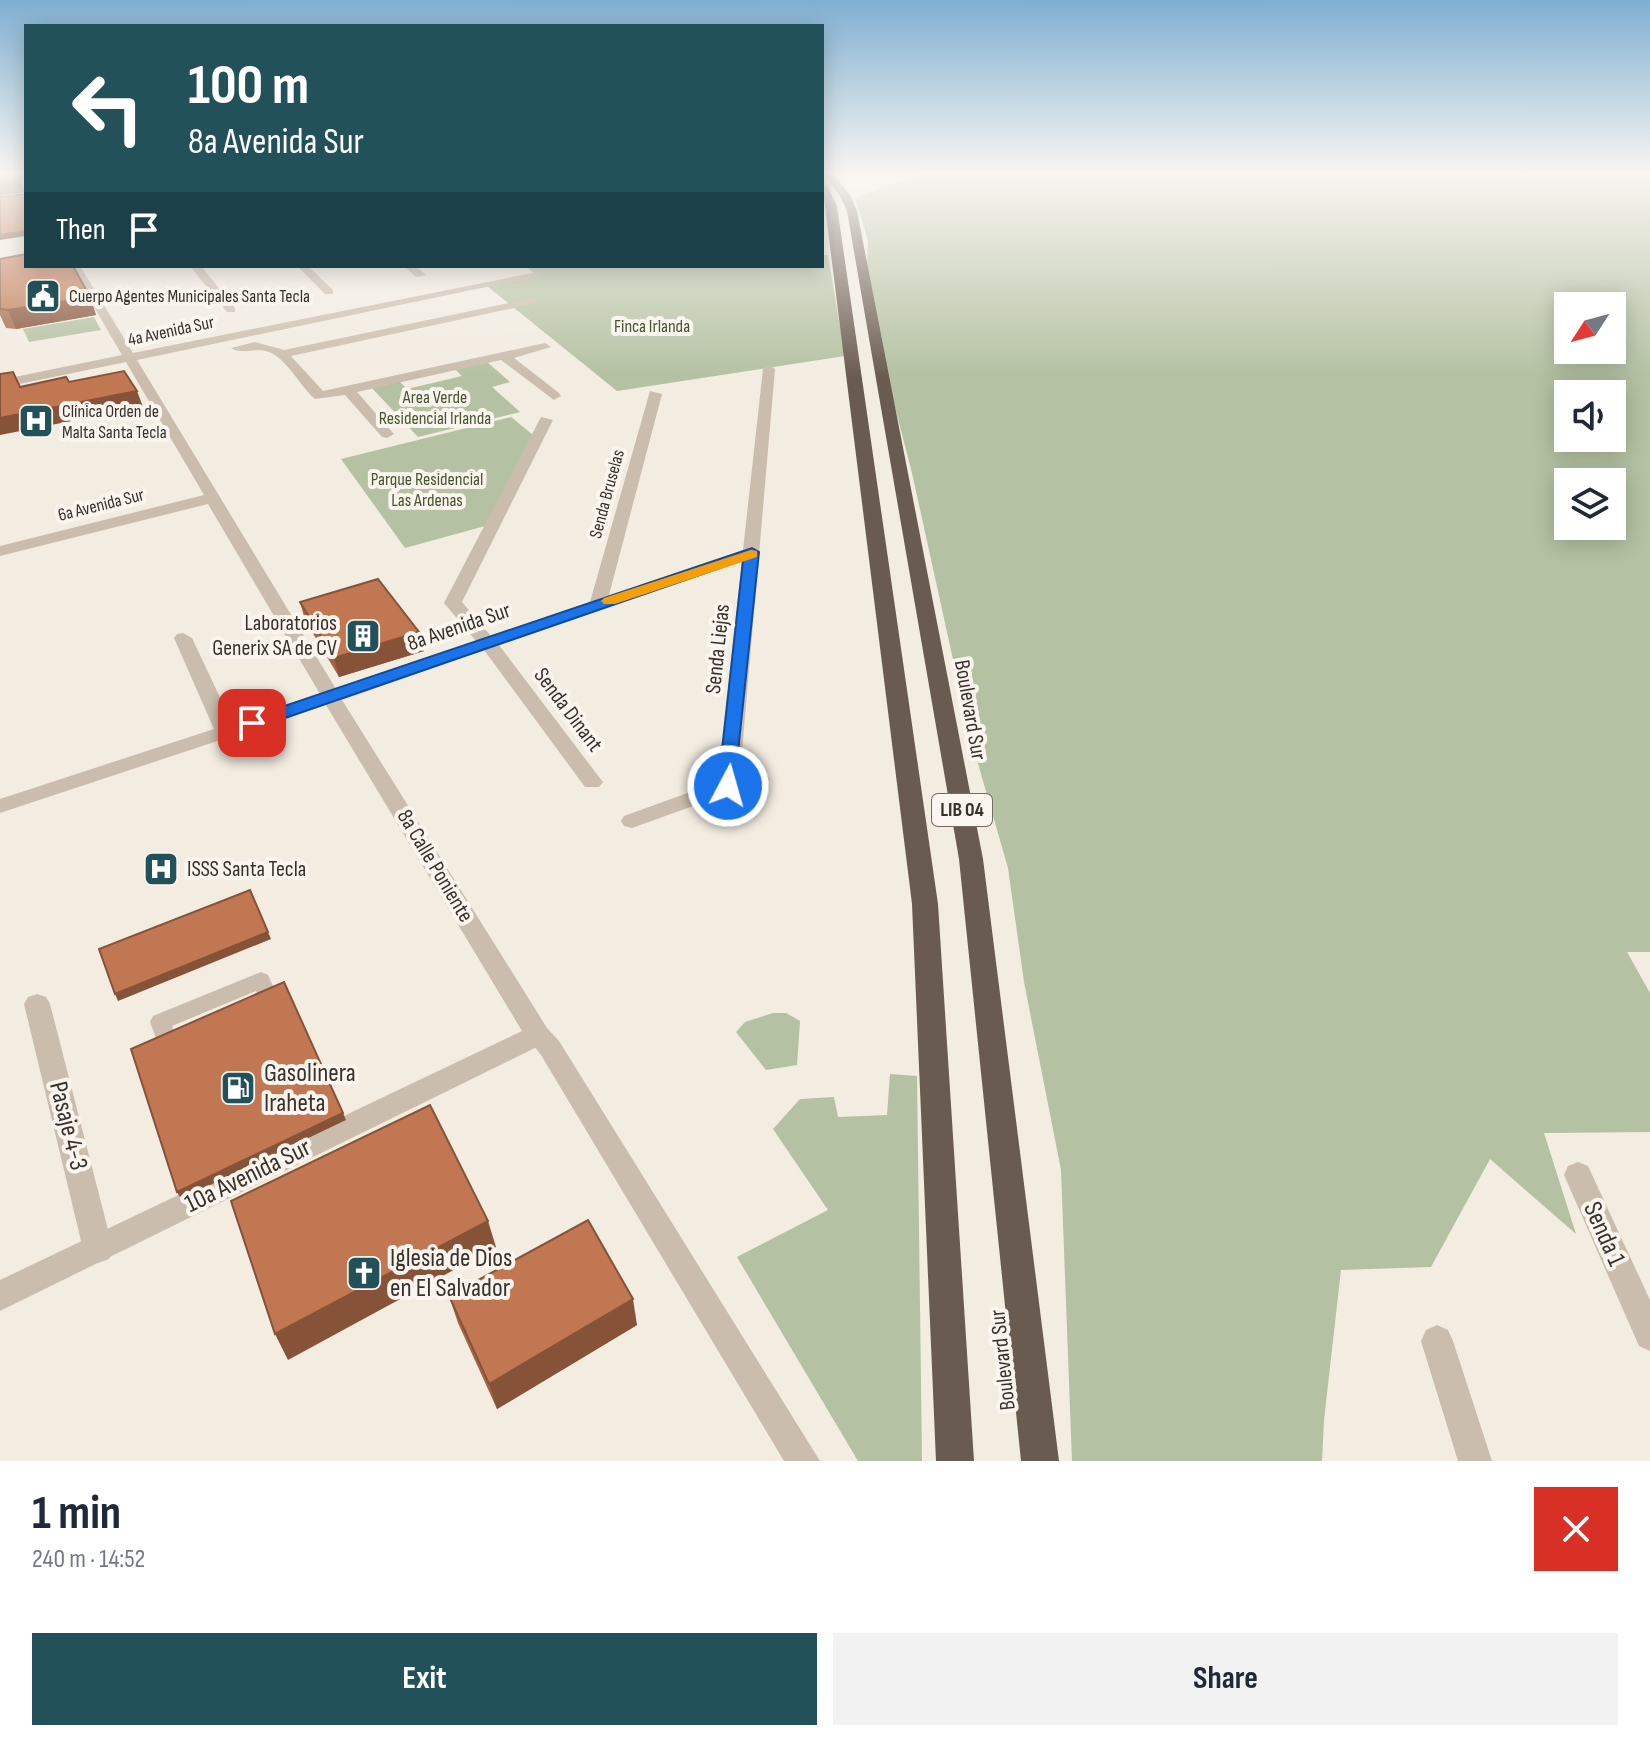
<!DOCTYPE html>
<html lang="en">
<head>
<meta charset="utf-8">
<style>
  :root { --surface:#fff; --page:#f2f2f3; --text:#1f2937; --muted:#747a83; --accent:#235159 }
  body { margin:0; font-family:"Sofia Sans Condensed",sans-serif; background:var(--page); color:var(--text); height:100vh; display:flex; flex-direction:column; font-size:30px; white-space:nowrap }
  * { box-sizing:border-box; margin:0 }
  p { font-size:26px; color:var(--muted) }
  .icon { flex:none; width:44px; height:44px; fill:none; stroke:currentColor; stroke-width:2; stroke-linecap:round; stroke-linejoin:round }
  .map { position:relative; height:1461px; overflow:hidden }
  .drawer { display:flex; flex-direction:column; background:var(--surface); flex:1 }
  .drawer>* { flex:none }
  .hud { position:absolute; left:24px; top:24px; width:800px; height:244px; border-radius:0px; box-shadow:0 4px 20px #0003; background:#235159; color:#fff; overflow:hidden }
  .needle { width:52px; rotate:234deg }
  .buttons { position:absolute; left:1554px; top:292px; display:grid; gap:16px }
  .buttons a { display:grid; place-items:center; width:72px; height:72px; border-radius:0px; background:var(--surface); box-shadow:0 4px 20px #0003; font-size:40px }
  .pin { position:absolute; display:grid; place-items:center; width:68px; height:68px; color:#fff; margin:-34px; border-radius:16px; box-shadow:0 4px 12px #0006 }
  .me { position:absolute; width:88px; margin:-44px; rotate:6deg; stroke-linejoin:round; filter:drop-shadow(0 0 6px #0008) }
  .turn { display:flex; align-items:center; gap:28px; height:168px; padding:0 32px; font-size:36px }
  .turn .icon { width:104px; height:104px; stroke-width:2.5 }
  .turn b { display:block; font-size:56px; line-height:68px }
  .then { display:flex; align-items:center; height:76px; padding:0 32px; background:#0003; gap:16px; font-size:30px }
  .round { display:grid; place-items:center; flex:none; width:84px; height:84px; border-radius:0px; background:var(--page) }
  .overview { display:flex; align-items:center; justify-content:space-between; height:136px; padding:0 32px }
  h1 { font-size:48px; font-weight:700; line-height:60px }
  .button { display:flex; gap:16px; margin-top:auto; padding:16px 32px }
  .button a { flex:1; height:92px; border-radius:0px; background:var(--accent); color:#fff; font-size:32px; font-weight:700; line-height:92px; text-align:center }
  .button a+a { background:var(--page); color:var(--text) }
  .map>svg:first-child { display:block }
  .green { fill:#b4c1a2; fill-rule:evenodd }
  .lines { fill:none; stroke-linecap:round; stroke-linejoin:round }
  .service { fill:#cabdad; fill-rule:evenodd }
  .pedestrian { fill:#cabdad; fill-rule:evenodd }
  .minor { fill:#cabdad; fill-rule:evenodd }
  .trunk { fill:#6a5b50; fill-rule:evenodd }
  .wall { fill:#a56647 }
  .shaded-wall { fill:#865339 }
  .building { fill:#c07752; stroke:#865339; stroke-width:2 }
  .route { fill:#1a73e8; stroke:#114b97; stroke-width:2 }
  .slow { fill:#f59e0b }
  .labels { text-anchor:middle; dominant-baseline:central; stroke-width:8; stroke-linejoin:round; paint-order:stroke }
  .far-poi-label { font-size:18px; fill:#39312c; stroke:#faf5ee; text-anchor:start }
  .far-park-label { font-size:18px; fill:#455630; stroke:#faf5ee }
  .far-street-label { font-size:18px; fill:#39312c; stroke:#faf5ee }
  .shield { fill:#faf5ee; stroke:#736c66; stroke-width:2 }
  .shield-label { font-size:20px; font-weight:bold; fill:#39312c }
  .poi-label { font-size:22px; fill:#39312c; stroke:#faf5ee; text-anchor:end }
  .street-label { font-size:22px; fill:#39312c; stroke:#faf5ee }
  .near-poi-label { font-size:26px; fill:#39312c; stroke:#faf5ee; text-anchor:start }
  .near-street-label { font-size:26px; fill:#39312c; stroke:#faf5ee }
</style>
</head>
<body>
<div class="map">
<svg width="1650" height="1461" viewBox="0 0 1650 1461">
  <rect width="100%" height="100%" fill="#f2ece1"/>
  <g class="green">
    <path d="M926 172H1650V952H1627L1650 993V1132L1544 1133 1576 1234 1490 1159 1431 1267 1341 1270 1324 1420 1322 1461H1072L1061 1170 1024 982 1008 868 969 732 912 473 888 380 867 268 868 241 855 198ZM1568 306H1612V350H1568ZM1568 394H1612V438H1568ZM1568 482H1612V526H1568Z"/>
    <polygon points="822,255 828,255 845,356 617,391 487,286 538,276 525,266 822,266"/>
    <polygon points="94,317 101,330 29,342 23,329"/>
    <polygon points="487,362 510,382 492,387 520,412 418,437 371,387 399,381 407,389 462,376 455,369"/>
    <polygon points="511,417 533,435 496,523 405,548 341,459"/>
    <polygon points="773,1013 786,1013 800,1021 797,1065 766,1070 736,1032 745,1022"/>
    <polygon points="890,1074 917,1076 922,1461 858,1461 737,1257 828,1210 773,1129 800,1099 834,1097 838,1117 887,1115"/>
  </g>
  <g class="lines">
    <polygon class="service" points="261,972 268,975 284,1010 281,1016 274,1018 267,1016 256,991 172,1026 182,1054 178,1060 171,1063 164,1060 150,1022 153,1016"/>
    <g class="pedestrian">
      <polygon points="37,994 46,997 50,1004 113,1249 109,1259 98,1263 87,1259 83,1249 24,1004 28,997"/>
      <polygon points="538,1025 547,1028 559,1041 820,1461 784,1461 541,1055 525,1035 529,1028"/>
    </g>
    <g class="minor">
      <polygon points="12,172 21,172 26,181 26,191"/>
      <polygon points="70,266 80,266 133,353 537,272 543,275 137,360 336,689 476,641 444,603 541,417 553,420 462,602 491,636 590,602 650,391 662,394 609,595 743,550 763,369 769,365 775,369 739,786 735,791 632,828 624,826 621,821 624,816 718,782 742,561 499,645 599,777 603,782 599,787 585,787 484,650 342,700 547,1028 551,1035 547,1042 0,1311 0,1280 522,1031 326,705 0,813 0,799 214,729 174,638 177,634 183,633 192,638 232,723 320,694 208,504 0,556 0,546 204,495 126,362 0,388 0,380 122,355"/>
      <polygon points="190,266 201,266 235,308 235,312 227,312"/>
      <polygon points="297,266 308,266 333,290 333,294 325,294"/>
      <polygon points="404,266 416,266 426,275 416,277"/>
      <path d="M533 298 539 301 537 303 291 356 323 391 545 343 551 347 514 358 559 393 561 396 554 400 501 360 357 392 394 434 387 438 382 437 345 395 315 399C300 386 287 359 269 352 256 347 241 355 231 348L255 342 284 350Z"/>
      <polygon points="1578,1162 1588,1166 1650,1300 1650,1351 1639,1346 1564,1175 1568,1166"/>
      <polygon points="1437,1325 1448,1330 1453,1341 1492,1461 1458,1461 1421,1341 1426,1330"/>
    </g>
    <g class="trunk">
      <polygon points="822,172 832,172 850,195 857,211 983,859 1059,1461 1021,1461 959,859 847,211 840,196"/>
      <polygon points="822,182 827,185 837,206 938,904 974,1461 936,1461 912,904"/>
    </g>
  </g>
  <g class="wall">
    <polygon points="0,259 90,297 96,315 16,329 6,328 0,315"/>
    <polygon points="300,602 419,632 424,651 339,677 305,620"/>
    <polygon points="449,1296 637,1325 497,1409 458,1323"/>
  </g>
  <g class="shaded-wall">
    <polygon points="21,180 25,192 0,196 0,183"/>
    <polygon points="26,231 26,236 0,240 0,235"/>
    <polygon points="90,297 96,315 16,329 8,310"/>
    <polygon points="137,391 143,407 0,435 0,418"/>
    <polygon points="419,632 424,651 339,677 334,658"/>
    <polygon points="268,932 271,939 118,1001 115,994"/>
    <polygon points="343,1113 346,1120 181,1199 177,1192"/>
    <polygon points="488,1221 496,1247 288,1360 275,1334"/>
    <polygon points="633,1299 637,1325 497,1409 489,1384"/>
  </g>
  <g class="building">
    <polygon points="0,172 16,172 21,180 0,183"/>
    <polygon points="26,194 26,231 0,235 0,197"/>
    <polygon points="26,254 26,266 73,266 90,297 8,310 0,309 0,259"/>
    <polygon points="124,371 137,391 0,418 0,374 13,372 20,387 66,377 69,382"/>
    <polygon points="378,579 419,632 334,658 300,602"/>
    <polygon points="250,890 268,932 115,994 99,949"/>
    <polygon points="284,982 343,1113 177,1192 131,1049"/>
    <polygon points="430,1105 488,1221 275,1334 231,1201"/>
    <polygon points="588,1220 633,1299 489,1384 449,1296"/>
  </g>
  <linearGradient id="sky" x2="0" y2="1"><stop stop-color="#7fafd1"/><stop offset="0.46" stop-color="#f9f6f2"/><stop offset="1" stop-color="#f9f6f2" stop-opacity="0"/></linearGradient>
  <rect width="1650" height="377" fill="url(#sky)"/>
  <polygon class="route" points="752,548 759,552 734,790 721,790 718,786 743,560 259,727 246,727 243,723 246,719"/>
  <polygon class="slow" points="751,550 757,551 757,557 615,604 604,604 601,601 604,598"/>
  <defs>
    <g id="civic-square" transform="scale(1.8)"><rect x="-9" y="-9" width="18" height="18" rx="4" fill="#235159" stroke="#faf5ee"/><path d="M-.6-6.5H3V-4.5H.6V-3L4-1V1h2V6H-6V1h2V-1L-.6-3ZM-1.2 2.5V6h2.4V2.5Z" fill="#fff"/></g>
    <g id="hospital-square" transform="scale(1.8)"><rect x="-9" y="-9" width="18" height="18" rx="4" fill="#235159" stroke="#faf5ee"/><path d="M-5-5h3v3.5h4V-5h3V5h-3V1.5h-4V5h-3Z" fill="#fff"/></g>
    <g id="building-square" transform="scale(1.8)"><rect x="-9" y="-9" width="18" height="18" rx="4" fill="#235159" stroke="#faf5ee"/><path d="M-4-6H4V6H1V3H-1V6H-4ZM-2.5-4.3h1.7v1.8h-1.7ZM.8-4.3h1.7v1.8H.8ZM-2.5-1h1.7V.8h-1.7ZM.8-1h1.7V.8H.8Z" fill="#fff"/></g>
    <g id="fuel-square" transform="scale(1.8)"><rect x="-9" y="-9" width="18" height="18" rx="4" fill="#235159" stroke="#faf5ee"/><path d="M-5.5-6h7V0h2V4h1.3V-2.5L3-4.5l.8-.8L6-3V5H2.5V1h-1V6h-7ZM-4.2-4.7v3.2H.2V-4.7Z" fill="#fff"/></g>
    <g id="church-square" transform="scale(1.8)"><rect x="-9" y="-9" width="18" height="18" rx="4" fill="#235159" stroke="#faf5ee"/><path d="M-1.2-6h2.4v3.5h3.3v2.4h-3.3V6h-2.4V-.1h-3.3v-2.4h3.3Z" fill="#fff"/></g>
  </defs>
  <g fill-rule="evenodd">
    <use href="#civic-square" x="43" y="296"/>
    <use href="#hospital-square" x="36" y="421"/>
    <use href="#building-square" x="363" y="636"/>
    <use href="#hospital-square" x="161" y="869"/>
    <use href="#fuel-square" x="238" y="1088"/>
    <use href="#church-square" x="364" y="1273"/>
  </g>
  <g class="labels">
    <g class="far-poi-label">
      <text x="69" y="296">Cuerpo Agentes Municipales Santa Tecla</text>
      <text x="62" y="411">Clínica Orden de<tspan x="62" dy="21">Malta Santa Tecla</tspan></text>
    </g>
    <g class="far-park-label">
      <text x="652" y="326">Finca Irlanda</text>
      <text x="435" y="397">Area Verde<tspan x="435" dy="21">Residencial Irlanda</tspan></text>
      <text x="427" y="479">Parque Residencial<tspan x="427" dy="21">Las Ardenas</tspan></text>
    </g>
    <g class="far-street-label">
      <text transform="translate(171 331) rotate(-12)">4a Avenida Sur</text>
      <text transform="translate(607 494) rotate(-75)">Senda Bruselas</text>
      <text transform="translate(101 505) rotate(-14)">6a Avenida Sur</text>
    </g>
    <rect class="shield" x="932" y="794" width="60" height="32" rx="6"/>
    <g class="shield-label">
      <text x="962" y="810">LIB 04</text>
    </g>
    <g class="poi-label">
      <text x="337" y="623">Laboratorios<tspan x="337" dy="25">Generix SA de CV</tspan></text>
      <text x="187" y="869" text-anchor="start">ISSS Santa Tecla</text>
    </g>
    <g class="street-label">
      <text transform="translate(459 627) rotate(-19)">8a Avenida Sur</text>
      <text transform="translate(718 649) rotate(-84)">Senda Liejas</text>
      <text transform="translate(568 710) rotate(53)">Senda Dinant</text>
      <text transform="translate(970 710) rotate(80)">Boulevard Sur</text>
      <text transform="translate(435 866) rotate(59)">8a Calle Poniente</text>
      <text transform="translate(1003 1360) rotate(-96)">Boulevard Sur</text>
    </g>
    <g class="near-poi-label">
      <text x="264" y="1073">Gasolinera<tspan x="264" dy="30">Iraheta</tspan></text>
      <text x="390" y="1258">Iglesia de Dios<tspan x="390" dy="30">en El Salvador</tspan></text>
    </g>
    <g class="near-street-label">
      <text transform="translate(68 1126) rotate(76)">Pasaje 4-3</text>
      <text transform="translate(248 1176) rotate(-26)">10a Avenida Sur</text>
      <text transform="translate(1604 1234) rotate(66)">Senda 1</text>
    </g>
  </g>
</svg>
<div class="buttons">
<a><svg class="needle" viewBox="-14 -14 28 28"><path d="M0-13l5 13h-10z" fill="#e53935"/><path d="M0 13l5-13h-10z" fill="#747a83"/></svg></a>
<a><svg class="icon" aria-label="sound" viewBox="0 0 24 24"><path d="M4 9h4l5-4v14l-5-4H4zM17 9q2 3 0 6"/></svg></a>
<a><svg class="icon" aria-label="layers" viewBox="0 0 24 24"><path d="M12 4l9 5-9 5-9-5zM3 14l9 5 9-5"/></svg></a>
</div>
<div class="pin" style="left:252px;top:723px;background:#d93025"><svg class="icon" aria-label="arrive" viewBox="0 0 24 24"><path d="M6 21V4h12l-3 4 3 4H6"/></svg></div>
<svg class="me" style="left:728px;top:786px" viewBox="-20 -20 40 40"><circle r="17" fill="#1a73e8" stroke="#fff" stroke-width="3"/><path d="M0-11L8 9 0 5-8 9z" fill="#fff"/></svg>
<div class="hud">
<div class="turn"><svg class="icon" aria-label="left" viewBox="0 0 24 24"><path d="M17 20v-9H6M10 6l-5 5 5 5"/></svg><div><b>100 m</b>8a Avenida Sur</div></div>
<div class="then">Then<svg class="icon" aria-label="arrive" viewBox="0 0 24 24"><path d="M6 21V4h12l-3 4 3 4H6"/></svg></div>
</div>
</div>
<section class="drawer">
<div class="overview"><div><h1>1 min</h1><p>240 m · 14:52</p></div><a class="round" style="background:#d93025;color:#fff"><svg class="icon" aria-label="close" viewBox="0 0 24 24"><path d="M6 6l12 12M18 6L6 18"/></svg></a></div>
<div class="button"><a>Exit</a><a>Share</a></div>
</section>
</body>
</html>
